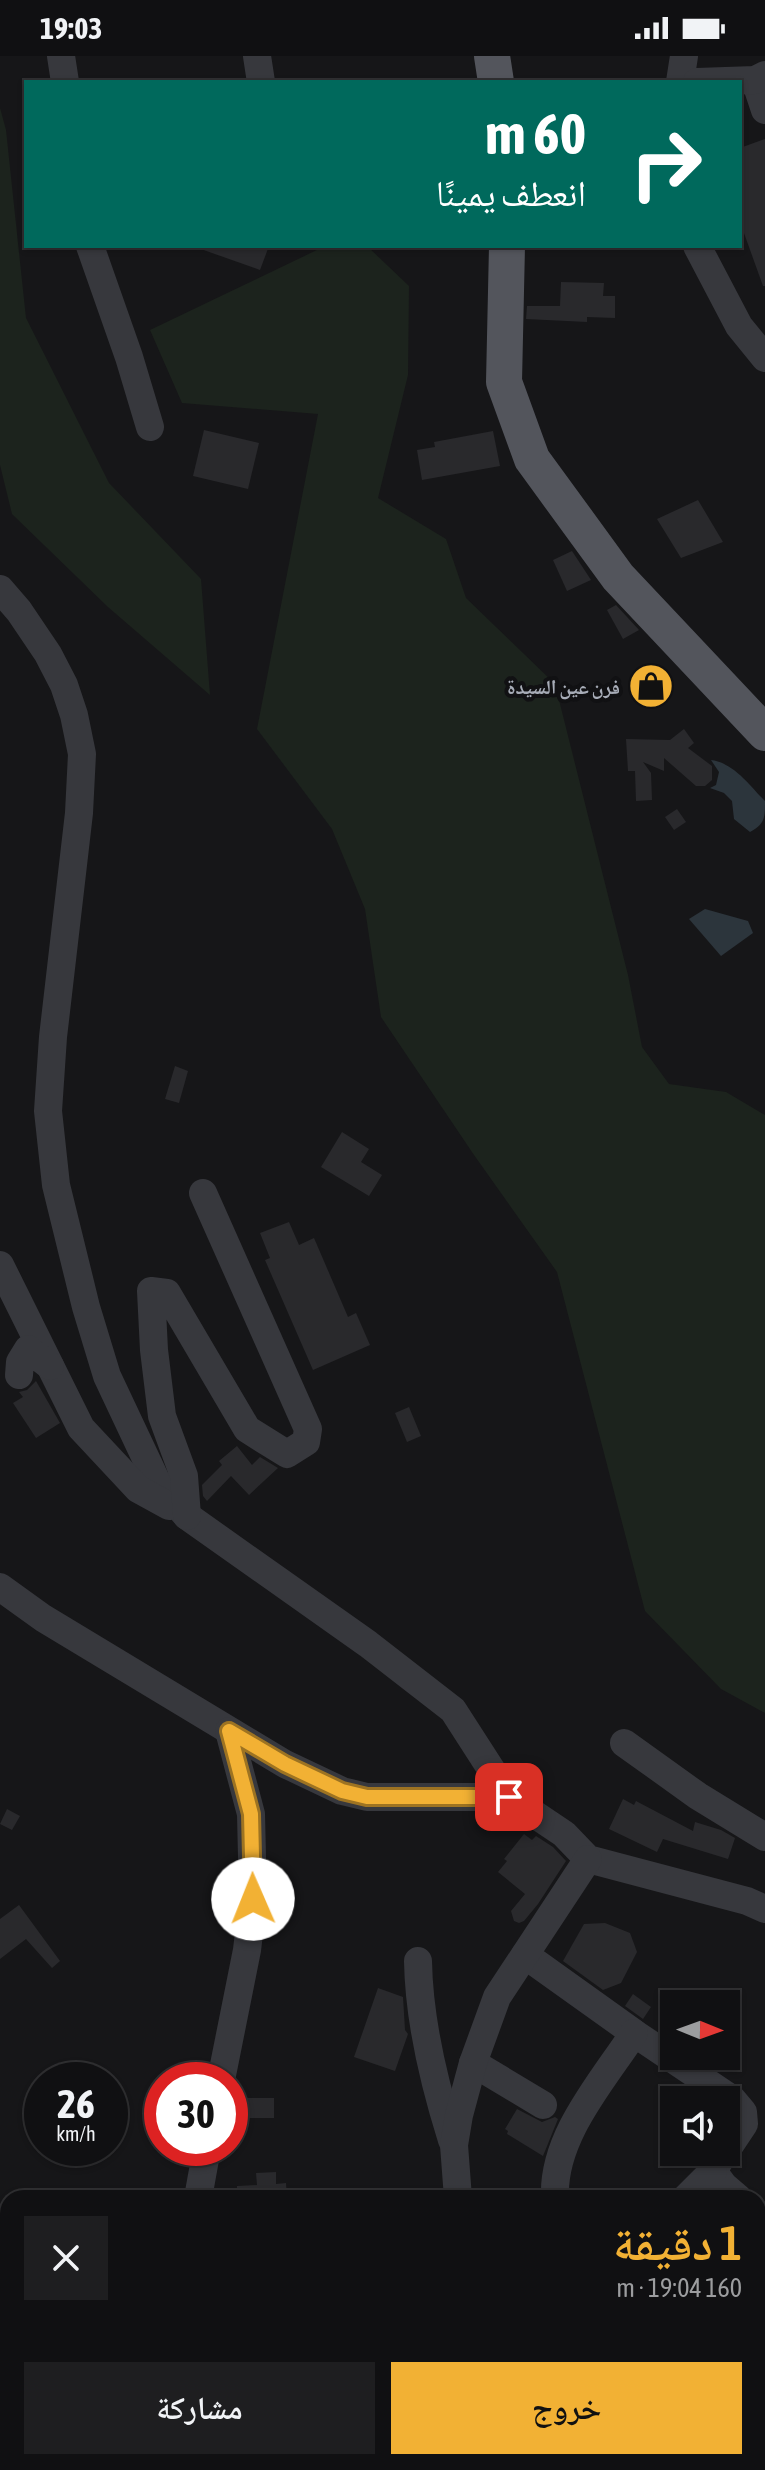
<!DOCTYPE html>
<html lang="ar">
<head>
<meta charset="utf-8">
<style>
  :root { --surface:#101012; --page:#1e1e20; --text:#f1f3f6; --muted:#9c9d9f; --line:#303032; --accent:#f2b134 }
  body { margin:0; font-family:"Asap Condensed","Noto Naskh Arabic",sans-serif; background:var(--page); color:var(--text); direction:rtl; height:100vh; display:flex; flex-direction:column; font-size:30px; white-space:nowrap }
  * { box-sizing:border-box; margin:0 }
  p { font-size:26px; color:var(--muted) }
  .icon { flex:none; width:44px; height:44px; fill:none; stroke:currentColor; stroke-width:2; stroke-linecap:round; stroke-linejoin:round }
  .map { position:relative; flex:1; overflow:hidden; direction:ltr }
  .drawer { position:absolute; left:0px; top:2134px; width:766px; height:280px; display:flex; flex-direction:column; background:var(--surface); border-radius:24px 24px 0 0; box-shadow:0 2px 6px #0004,0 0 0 2px var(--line); direction:rtl }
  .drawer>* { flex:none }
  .top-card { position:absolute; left:24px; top:24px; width:718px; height:168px; border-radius:0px; box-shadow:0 2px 6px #0004,0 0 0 2px var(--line); direction:rtl; background:#00695c; color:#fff; overflow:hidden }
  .needle { width:52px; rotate:91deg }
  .buttons { position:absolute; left:660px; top:1934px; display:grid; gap:16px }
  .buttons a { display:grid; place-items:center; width:80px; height:80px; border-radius:0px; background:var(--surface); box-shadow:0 2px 6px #0004,0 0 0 2px var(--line); font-size:40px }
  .speed { position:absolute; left:24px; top:2006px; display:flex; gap:16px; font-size:40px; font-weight:700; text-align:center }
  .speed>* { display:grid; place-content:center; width:104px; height:104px; border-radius:50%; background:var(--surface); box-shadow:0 2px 6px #0004,0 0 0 2px var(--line); line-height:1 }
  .speed small { font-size:20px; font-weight:400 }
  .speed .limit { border:12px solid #d22; background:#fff; color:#111 }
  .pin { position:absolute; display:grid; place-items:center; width:68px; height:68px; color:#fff; margin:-34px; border-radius:16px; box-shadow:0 4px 12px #0006 }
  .me { position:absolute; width:88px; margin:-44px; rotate:359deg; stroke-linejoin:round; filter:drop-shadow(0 0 6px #0008) }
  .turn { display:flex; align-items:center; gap:28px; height:168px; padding:0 24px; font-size:36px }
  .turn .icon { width:104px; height:104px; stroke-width:2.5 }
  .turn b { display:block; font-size:56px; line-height:68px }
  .round { display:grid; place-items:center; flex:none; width:84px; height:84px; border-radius:0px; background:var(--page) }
  .summary { display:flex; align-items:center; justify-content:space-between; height:136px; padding:0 24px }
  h1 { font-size:48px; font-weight:600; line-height:60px; color:var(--accent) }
  .action { display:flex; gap:16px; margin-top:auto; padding:16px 24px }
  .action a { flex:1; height:92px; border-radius:0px; background:var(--accent); color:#111; font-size:32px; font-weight:600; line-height:92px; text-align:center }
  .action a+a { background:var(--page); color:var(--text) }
  .status { display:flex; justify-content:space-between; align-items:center; height:56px; padding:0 40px; background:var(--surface); direction:ltr }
  .status svg { height:22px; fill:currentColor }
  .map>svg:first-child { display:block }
  .green { fill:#1c231d }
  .water { fill:#2c353c }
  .building { fill:#29292c }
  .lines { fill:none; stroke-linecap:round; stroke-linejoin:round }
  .minor { stroke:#37383d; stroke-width:28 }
  .major { stroke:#53555c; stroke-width:36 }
  .route-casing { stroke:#9d7322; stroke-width:20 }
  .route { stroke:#f2b134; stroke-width:14 }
  .labels { text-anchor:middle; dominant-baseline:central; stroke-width:8; stroke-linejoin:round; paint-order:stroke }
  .poi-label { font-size:20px; font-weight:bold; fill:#a8adb8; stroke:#111113; text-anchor:end }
</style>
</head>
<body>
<div class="status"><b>19:03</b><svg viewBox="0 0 49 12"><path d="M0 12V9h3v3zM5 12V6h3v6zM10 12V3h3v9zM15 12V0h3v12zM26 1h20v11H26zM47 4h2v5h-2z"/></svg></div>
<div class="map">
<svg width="765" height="2414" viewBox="0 0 765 2414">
  <rect width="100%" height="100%" fill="#161618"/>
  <g class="green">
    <polygon points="0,52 6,74 26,262 109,427 201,523 210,639 108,551 12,458 0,409"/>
    <polygon points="342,190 367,190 409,230 408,319 378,442 446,483 466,542 555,628 628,919 642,991 669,1028 726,1036 765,1059 765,1657 721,1633 645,1555 557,1216 474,1099 381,961 365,853 332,773 257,673 318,358 182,347 150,274 319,193"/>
  </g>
  <g class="water">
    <path d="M711 704C734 707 749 729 765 745 765 762 765 768 750 776L734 763 732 745 724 737 710 732 716 729 719 716Z"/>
    <polygon points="705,853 748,865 753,877 721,900 689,863"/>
  </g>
  <g class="building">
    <polygon points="765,83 765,230 763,230 740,166 740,92"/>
    <polygon points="198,190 269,190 260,214 198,192"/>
    <polygon points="561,226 604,227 603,240 615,240 615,262 587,261 587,266 526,263 527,250 560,250"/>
    <polygon points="204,374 259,387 248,433 193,420"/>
    <polygon points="493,375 500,410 422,424 417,394 435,391 434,386"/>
    <polygon points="698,444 723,486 681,502 657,463"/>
    <polygon points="572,495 591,524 567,535 553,504"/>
    <polygon points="616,549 639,574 623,583 607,554"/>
    <polygon points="684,673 694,687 688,692 712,710 712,724 705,730 696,730 664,702 664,715 643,706 651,717 652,744 636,745 635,715 628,715 626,683 670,684"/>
    <polygon points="677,753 686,766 674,774 665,761"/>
    <polygon points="175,1010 188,1015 179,1047 165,1043"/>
    <polygon points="342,1076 369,1093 361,1106 382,1119 369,1140 321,1111"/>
    <polygon points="289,1166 299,1189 314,1182 348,1261 356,1257 370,1289 313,1314 265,1204 270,1202 260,1177"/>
    <polygon points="36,1325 60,1367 36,1382 13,1347 23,1341 19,1336 27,1334"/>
    <polygon points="409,1351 421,1380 407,1386 395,1357"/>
    <polygon points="237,1390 252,1409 260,1401 278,1412 249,1439 231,1420 207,1445 203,1440 202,1429 222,1409 219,1405"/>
    <polygon points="623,1743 634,1749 636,1745 693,1775 695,1766 721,1774 735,1782 728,1803 663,1783 657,1796 609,1773"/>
    <polygon points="7,1753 20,1760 12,1774 0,1768"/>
    <polygon points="524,1778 532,1784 536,1780 553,1791 566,1805 538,1848 524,1865 519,1867 514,1865 511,1855 525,1838 498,1816 507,1805 504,1803"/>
    <polygon points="19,1849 60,1905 52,1912 26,1883 0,1903 0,1863"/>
    <polygon points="605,1867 630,1877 637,1896 621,1927 603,1934 563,1905 584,1868"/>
    <polygon points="378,1932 403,1941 405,1974 408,1978 395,2015 354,2001"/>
    <polygon points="633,1938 651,1951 643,1963 625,1950"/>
    <rect x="241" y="2042" width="33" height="20"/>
    <polygon points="517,2053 542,2066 555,2061 558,2063 543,2100 507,2078 508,2075 505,2073"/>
    <polygon points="276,2116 276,2128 286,2127 287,2142 237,2142 237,2130 257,2129 256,2117"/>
  </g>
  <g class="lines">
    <g class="minor">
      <polyline points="61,0 65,26"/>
      <polyline points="257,0 261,26"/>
      <polyline points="755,24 765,54"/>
      <polyline points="680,26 684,0"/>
      <polyline points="697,26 755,24 765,19"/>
      <polyline points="90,190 129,301 150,371"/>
      <polyline points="697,190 739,270 765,302"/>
      <polyline points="0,533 19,555 48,598 64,629 74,659 82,698 79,757 53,981 48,1055 56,1129 86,1251 107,1320 156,1424 187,1460 368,1588 453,1654 509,1741 564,1778 588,1803 747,1845 765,1853"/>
      <polyline points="0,1209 81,1372 138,1433 169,1450"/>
      <polyline points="19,1319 20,1306 28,1293 50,1310"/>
      <polyline points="187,1460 184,1420 162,1360 154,1294 151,1235 167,1237 247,1373 287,1398 306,1386 308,1373 203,1137"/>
      <polyline points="0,1531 43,1562 285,1708 342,1735 367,1741 509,1741"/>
      <polyline points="624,1687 698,1740 765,1781"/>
      <polyline points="525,1899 634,1977 732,2043 743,2056 744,2068 726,2095"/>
      <path d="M418 1905C419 1965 434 2027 452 2084"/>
      <polyline points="473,2007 543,2049"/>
      <polyline points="221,2024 247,1894 253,1843 251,1758 229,1675"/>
      <polyline points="725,2096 713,2115 724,2130 738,2142"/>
      <polyline points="198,2142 207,2092"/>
      <polyline points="458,2142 454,2089 459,2059 473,2007 497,1941 588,1803"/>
      <path d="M555 2142C552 2081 602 2026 634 1977"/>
      <polyline points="686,2142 713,2115"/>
      <polyline points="758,2158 765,2164"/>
      <polyline points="758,2281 765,2286"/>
      <polyline points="223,2406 225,2414"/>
      <polyline points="511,2406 513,2414"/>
      <polyline points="607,2406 609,2414"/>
    </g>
    <g class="major">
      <polyline points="492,0 496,26"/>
      <polyline points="507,190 504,326 532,403 618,521 765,677"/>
    </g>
  </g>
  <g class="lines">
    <g class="route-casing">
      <polyline id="route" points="253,1843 251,1758 229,1675 285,1708 342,1735 367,1741 509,1741"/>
    </g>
    <use href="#route" class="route"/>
  </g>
  <defs>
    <g id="shop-disc" transform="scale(2.3)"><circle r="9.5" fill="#f2b134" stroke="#111113"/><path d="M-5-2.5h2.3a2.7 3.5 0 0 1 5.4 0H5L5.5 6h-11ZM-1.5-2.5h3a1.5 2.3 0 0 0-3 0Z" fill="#111"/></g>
  </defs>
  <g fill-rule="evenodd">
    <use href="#shop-disc" x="651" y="630"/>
  </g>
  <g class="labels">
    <g class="poi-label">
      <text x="620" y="630">فرن عين السيدة</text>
    </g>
  </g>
</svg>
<div class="buttons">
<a><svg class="needle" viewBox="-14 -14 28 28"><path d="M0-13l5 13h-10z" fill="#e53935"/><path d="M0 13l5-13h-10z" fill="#9c9d9f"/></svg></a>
<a><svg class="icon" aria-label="sound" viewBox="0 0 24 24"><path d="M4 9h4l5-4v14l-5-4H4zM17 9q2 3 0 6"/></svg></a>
</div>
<div class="speed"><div>26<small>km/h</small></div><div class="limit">30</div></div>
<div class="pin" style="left:509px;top:1741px;background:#d93025"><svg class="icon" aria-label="arrive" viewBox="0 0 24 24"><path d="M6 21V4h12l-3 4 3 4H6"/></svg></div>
<svg class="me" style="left:253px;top:1843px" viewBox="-20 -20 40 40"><circle r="19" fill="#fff"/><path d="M0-13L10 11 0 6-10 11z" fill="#f2b134"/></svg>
<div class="top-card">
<div class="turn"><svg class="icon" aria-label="right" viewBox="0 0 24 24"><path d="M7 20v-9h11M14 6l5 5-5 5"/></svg><div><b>60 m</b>انعطف يمينًا</div></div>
</div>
<section class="drawer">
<div class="summary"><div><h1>1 دقيقة</h1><p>160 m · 19:04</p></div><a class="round"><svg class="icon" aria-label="close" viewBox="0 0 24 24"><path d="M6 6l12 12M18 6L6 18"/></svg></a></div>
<div class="action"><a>خروج</a><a>مشاركة</a></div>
</section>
</div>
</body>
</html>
